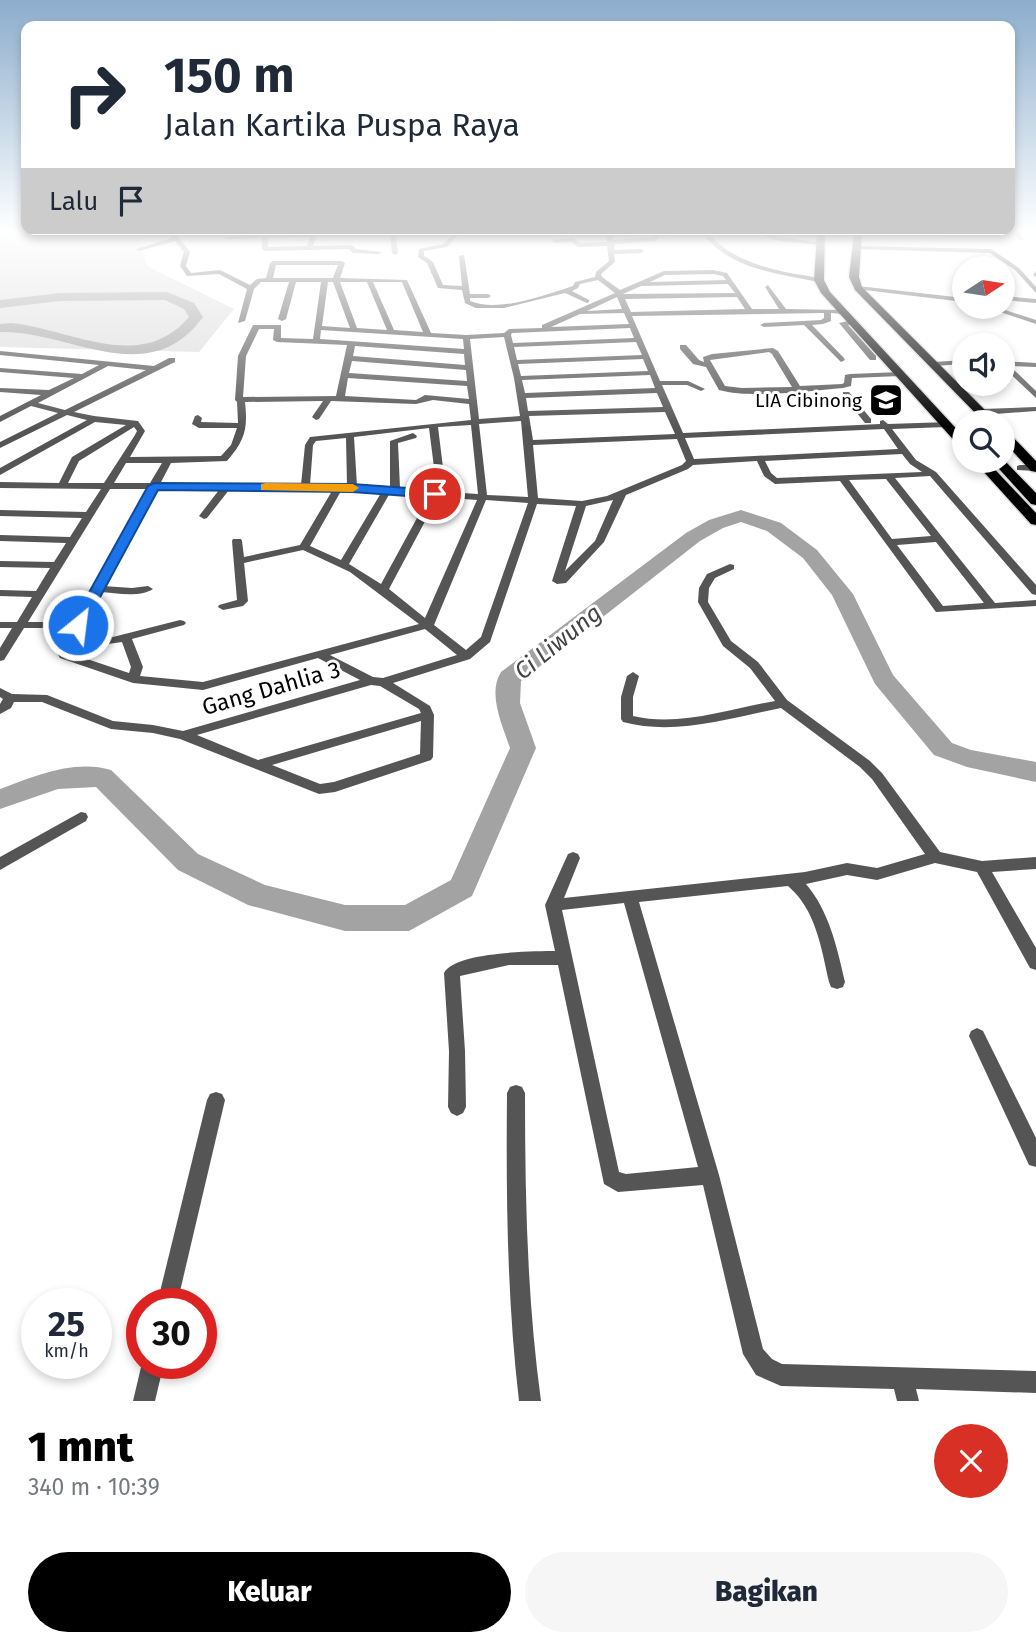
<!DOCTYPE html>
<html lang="id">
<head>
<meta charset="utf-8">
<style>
  :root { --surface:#fff; --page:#f6f6f7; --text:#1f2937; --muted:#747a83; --accent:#000 }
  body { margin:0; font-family:"Fira Sans",sans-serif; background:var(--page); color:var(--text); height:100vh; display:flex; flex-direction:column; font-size:26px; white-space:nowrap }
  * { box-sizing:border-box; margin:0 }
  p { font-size:23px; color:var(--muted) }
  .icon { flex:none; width:38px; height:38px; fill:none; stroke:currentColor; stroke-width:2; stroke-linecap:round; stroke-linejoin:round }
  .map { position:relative; height:1401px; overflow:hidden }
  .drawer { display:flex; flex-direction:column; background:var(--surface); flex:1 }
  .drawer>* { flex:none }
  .banner { position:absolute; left:21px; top:21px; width:994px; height:214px; border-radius:14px; box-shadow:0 4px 10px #0003; background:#fff; color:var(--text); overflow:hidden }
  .needle { width:46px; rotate:78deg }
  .buttons { position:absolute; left:952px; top:256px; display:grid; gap:14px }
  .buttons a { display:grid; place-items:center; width:63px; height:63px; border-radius:50%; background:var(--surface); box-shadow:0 4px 10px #0003; font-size:35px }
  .speed { position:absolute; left:21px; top:1288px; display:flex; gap:14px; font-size:35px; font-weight:700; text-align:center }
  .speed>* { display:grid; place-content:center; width:91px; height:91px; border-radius:50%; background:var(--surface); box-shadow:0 4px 10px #0003; line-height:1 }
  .speed small { font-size:18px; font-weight:400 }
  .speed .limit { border:10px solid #d22; background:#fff; color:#111 }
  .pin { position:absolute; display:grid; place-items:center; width:60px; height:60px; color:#fff; margin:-30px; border:4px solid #fff; border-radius:50%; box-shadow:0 2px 7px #0007 }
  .me { position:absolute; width:77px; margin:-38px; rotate:29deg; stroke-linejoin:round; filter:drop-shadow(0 0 5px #0008) }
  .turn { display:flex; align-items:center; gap:24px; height:147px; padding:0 28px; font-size:32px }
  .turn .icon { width:91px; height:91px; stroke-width:2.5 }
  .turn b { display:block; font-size:49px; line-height:60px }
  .then { display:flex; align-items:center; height:66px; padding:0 28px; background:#0003; gap:14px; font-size:26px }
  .round { display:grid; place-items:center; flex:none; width:74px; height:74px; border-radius:37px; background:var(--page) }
  .head { display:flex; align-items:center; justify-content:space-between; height:119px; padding:0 28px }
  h1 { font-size:42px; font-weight:800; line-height:52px; color:var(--accent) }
  .button { display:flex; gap:14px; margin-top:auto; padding:14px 28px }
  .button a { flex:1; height:80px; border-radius:42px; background:var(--accent); color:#fff; font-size:28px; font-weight:800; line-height:80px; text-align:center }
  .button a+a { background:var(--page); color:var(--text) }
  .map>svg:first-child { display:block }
  .green { fill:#dcdcdc }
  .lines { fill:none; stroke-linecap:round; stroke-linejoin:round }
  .river { fill:#a3a3a3; fill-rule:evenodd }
  .primary-casing { stroke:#dbdbdb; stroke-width:3 }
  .minor { fill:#555; fill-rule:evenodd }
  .primary { fill:#000; fill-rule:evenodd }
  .route { fill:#1a73e8; stroke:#114b97; stroke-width:2 }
  .slow { fill:#f59e0b }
  .labels { text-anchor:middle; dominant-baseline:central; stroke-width:6; stroke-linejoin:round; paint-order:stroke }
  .far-poi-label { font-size:19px; fill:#000; stroke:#fff; text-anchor:end }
  .street-label { font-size:23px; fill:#000; stroke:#fff }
  .water-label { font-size:24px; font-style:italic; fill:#444; stroke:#fff }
</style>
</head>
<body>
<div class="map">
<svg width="1036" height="1401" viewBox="0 0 1036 1401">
  <rect width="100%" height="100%" fill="#fff"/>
  <polygon class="green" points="0,233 139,233 147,266 234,309 199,352 0,347"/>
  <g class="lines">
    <g class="river">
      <path d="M167 292 194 303 203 317C148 392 70 330 0 332V324L11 323C72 329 140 374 189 317L184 309 165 300 60 301 0 308V300L60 293Z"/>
      <path d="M741 510 781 523 817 550 853 594 893 675 952 743 971 750 1036 762V782L967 767 934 755 875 684 832 595 803 558 767 531 741 522 723 528 700 541 521 681 520 703 536 748 472 896 409 931H345L248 905 178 870 96 787 58 789 0 809V789C35 776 74 759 111 770L198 854 265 885 345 905H405L451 880 510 748C503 726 487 694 501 672L686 533 709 520Z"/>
    </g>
    <g class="primary-casing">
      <g id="primary">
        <polygon points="817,233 825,233 824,280 830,292 964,437 964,448 960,447 821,293 814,280"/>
        <polygon points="854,233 862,233 859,277 862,287 997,422 984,422 855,290 849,277"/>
        <polygon points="1003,430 1007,431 1036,461 1036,472 1031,471 1003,441"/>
        <polygon points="1003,459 1036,493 1036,505 1031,504 991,460"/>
        <polygon points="973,460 986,460 1036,513 1036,525 1031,524"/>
      </g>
    </g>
    <g class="minor">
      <path d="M169 233H175L190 252 186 266 191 273 220 270 250 285 257 279 266 278 270 263 273 261H342L345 263 340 278 407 280 431 333 466 335 504 333 509 329 542 328V325L615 293 598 280 580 284 578 288 572 291 589 300V302L587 303 565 293 504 308H476L465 303 462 290 438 288 427 263 418 257 419 249 443 244 454 233H460L447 247 424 251V256L433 262 443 285 462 286 459 256 464 255 470 294H488L491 296 488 298H470V301C499 313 545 295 573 286L575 282 595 277 596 272 609 261 607 246 578 247 571 242 554 243 552 240 573 238 580 243 607 242 606 233H612L613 240 653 237 654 234 669 233V235L659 237 656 241 615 244 614 250 641 249 644 251 641 253 614 254 615 262 601 274 602 277 620 290 664 271 713 270 727 273 752 309H779L765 287 768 285 786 309 843 310 847 312 843 314 831 313V321L823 324 812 325 844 358 845 360 841 362 804 325 764 327 760 325 764 323 821 320 824 318V313L632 316 660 381H688L705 389 701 391 687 385H662L683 433 880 424V421L883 420 888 424 949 422 950 424 946 427 892 429 916 460 936 472 1036 585V595L1032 594 930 476 895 478 995 603 1036 600V606L936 612 840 481 775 484 764 476 757 461 693 465 688 469 626 495 604 542 566 583 557 584 552 581 576 506 537 504 490 642 470 659 393 683 430 706 434 715 433 757 431 760 335 792 319 794 180 739 153 733 111 729 42 702H14L11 708 0 714V704L3 699 0 697V688L12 694 47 695 113 721 153 725 183 731 360 680 318 658 203 690 133 683 60 658 56 651 69 628H24L4 660 0 661V648L12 628H0V622H17L32 597 0 596V590L36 591 50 568 0 567V561L54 562 66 543 0 541V535L70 537 82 518 0 516V510L86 512 101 489 0 488V482L59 483 72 457 126 425 95 422 0 475V468L87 420 67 415 0 448V442L58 413 31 406 0 422V416L41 395 0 392V388L49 390 74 378 0 372V368L82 374 99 365 0 355V351L154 366 169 358H175V362L74 412 94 416 138 421 145 431 130 457 221 456 231 445 237 428H199L192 424 195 416 198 415 202 418 201 422 238 423 237 402 235 400 238 356 253 325H281V338L313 339 321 282H296L286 319 282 321 278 319 289 282H261L254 289 245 321 238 323 247 289 219 274 187 276 180 266 184 252 175 241 139 251 136 249 172 238ZM276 265H338L333 278H273ZM713 274 723 276 726 280 650 282 665 275ZM328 282H333L350 328 322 326ZM340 282H367L387 330 357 328ZM373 282H402L423 332 394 330ZM728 284 735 293 623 294 641 286ZM617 297 622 309 587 311ZM737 297 745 309 631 312 625 299ZM624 313 629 324 551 327 580 314ZM630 328 634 338 513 343 511 335 512 333ZM259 329H274L273 340 277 342 347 345 336 396 243 397 246 356ZM321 330 463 339 464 349 320 339ZM504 337 514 378 520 416 479 419 470 339ZM636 342 642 355 517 360 514 347ZM355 346 464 354 465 365 353 356ZM643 359 648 371 521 376 518 364ZM352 361 466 370 467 381 349 373ZM108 366 146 370 65 410 38 403ZM650 375 655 388 525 393 522 380ZM348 378 467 386 469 399 425 395 416 400 345 396ZM657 393 663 407 528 411 526 398ZM433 400 469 404 471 420 310 437 305 445 301 485 160 484 171 463 227 461C245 440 248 429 245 402L323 401 312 417 316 420 319 419 331 401 416 404ZM665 412 675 434 533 440 529 416ZM521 421 528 497 487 495 479 424ZM471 425 478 494 446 492 438 427ZM134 427 137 431 135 435 104 483H68L79 461ZM429 428 437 491 400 488 398 443 416 438 417 436 413 433 390 441V488L357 486 354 437ZM884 429 898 449 694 459 685 438ZM346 438 347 485H310L313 445 316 441ZM677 439 686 461 682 465 607 496 582 501 538 498 533 445ZM902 454 910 464 922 472 777 478 771 473 765 461ZM126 463H162L150 483H114ZM886 479 931 536 892 539 849 480ZM110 489H147L73 622H28ZM157 489 219 490 199 516 204 519 207 518 229 490 332 491 300 545 244 557 242 541 241 539H233L232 541 237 600 219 605 218 607 223 610 243 606 248 601 244 563 303 550 350 572 419 624 203 682 140 676 143 667 132 639 184 625 186 623 184 621 180 620 113 637 83 623 100 592C116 593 139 598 153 589L148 586 132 588 103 586ZM341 491 381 493 341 560 310 546ZM390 493 429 496 381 584 349 564ZM438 497 477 500 425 618 389 589ZM486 500 528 503 481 637 466 650 434 625ZM613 500 595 541 565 571 586 506ZM936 542 984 603 943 606 897 545ZM425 629 457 655 383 678 373 677 330 655ZM79 630 108 644 122 642 131 667 129 673 69 653ZM371 685 380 686 419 709 421 713 258 760 197 735ZM421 721 420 754 334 782 320 784 272 765Z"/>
      <path d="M258 233H318L313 246 352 245 356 249 382 252 379 254 353 253 349 249 265 251 262 249V238L227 239 224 237ZM310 237 307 246 268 247V238Z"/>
      <polygon points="375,233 444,233 441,235 396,235 398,253 395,255 392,253 390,235"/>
      <path d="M702 233H708C730 258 758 266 790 273 801 275 813 276 822 280L819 282C776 273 731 270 702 233Z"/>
      <polygon points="758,233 766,233 780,237 824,243 821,245 779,241"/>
      <polygon points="857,233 937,233 939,234 936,236 855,236"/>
      <polygon points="1015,233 1021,233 1023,240 1019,240"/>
      <polygon points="856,246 991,249 1019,268 1036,287 1036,293 1015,270 990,253 854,249"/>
      <polygon points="1036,271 1036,277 1033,275"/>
      <polygon points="858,286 964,298 964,302 856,289 855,288"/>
      <polygon points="1003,296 1036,299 1036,303 1004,300"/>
      <polygon points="982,306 993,306 1036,320 1036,324"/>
      <polygon points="852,320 856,322 855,324 848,325 876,356 876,360 870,360 839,323"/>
      <path d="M680 345H686L699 360 704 362 703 357 712 354 773 348 778 351 800 386 842 384 844 383 845 375 850 374 900 372 904 374 900 376 852 378 851 386 843 388C807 391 753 399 719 390L706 367 693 364 680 349ZM769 352 772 354 792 387 742 388 725 386 710 360Z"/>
      <polygon points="964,360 964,364 934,366 930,364 934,362"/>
      <polygon points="1003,361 1036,363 1036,367 1010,366 1036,391 1036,398 1003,367"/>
      <polygon points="843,392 849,392 871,419 871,423 865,423 843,396"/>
      <polygon points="1036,407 1036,411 982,415 978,412 982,409"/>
      <polygon points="1020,465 1036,465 1036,471 1017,470 1017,466"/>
      <path d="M730 564 734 565V569L715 578 709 588 708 602 731 641 758 662 787 700 870 761 882 773 940 852 982 861 1036 857V869L992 872 1036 948V970L1030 968 977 872 935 863 877 880 847 875 806 884C829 911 837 947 845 982L843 987 837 989 831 987 829 982C821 947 816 910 788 886L639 902 719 1175 763 1349 772 1359 782 1364 1036 1371V1393L916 1389 919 1401H897L894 1389 781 1386 756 1375 743 1354 703 1185 618 1192 604 1184 558 965H509L460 976 465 1051 466 1107 463 1113 457 1116 451 1113 448 1107 449 1051 444 973C454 952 533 951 555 951L545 905 568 854 573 852 578 854 580 858 564 898 805 872 847 863 877 868 925 854 872 779 860 767 781 708C730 718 675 736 623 722L621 719V697L627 676 633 672 639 676 633 697V716C679 727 730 709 775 701L750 668 723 646 698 602 699 588 707 574ZM624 903 698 1167 626 1174 619 1172 562 910Z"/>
      <polygon points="81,812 86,813 88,817 86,821 0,870 0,857"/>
      <polygon points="977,1028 983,1031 1036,1138 1036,1167 1029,1165 969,1036 971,1031"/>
      <path d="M516 1085 522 1087 525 1093C525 1196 527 1299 541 1401H519C507 1298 506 1196 507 1093L510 1087Z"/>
      <polygon points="216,1092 222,1094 225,1100 177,1304 157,1304 207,1100 210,1094"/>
      <polygon points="142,1363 164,1363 155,1401 133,1401"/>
    </g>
    <use href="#primary" class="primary"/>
  </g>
  <linearGradient id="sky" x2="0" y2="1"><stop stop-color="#8cadcc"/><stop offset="0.54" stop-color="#fff"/><stop offset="1" stop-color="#fff" stop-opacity="0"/></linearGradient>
  <rect width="1036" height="429" fill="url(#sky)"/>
  <polygon class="route" points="154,483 352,484 435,490 441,494 435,498 352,492 158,490 85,625 78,629 73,628 71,625 148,486"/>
  <polygon class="slow" points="266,483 353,484 359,488 353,492 261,490 261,484"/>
  <defs>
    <g id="school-square" transform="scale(1.75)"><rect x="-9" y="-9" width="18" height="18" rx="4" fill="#000" stroke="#fff"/><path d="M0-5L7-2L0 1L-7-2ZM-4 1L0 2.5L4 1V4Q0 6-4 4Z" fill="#fff"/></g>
  </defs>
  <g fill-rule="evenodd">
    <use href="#school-square" x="886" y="400"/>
  </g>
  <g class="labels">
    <g class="far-poi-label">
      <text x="862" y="400">LIA Cibinong</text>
    </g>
    <g class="street-label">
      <text transform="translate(271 688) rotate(-16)">Gang Dahlia 3</text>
    </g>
    <g class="water-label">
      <text transform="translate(558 642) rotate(-39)">Ci Liwung</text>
    </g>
  </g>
</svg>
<div class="buttons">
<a><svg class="needle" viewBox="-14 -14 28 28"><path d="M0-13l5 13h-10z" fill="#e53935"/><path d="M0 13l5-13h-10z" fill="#747a83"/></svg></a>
<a><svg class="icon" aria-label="sound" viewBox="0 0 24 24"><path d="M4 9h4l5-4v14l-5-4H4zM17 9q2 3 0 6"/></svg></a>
<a><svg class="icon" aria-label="search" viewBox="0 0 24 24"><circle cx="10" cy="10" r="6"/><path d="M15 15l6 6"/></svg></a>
</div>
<div class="speed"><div>25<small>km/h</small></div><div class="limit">30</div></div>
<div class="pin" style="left:435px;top:494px;background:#d93025"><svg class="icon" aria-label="arrive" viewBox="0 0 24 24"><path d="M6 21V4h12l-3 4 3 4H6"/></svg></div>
<svg class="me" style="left:78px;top:625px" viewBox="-20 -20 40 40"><circle r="17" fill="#1a73e8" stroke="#fff" stroke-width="3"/><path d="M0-11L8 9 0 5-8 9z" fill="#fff"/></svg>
<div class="banner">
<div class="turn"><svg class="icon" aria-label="right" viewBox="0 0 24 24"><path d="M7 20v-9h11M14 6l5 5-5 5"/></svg><div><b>150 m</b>Jalan Kartika Puspa Raya</div></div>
<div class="then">Lalu<svg class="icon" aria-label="arrive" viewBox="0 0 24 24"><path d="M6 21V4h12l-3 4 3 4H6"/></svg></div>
</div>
</div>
<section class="drawer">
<div class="head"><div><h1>1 mnt</h1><p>340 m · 10:39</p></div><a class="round" style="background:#d93025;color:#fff"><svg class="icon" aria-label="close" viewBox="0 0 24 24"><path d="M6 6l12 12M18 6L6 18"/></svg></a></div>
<div class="button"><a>Keluar</a><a>Bagikan</a></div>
</section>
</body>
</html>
